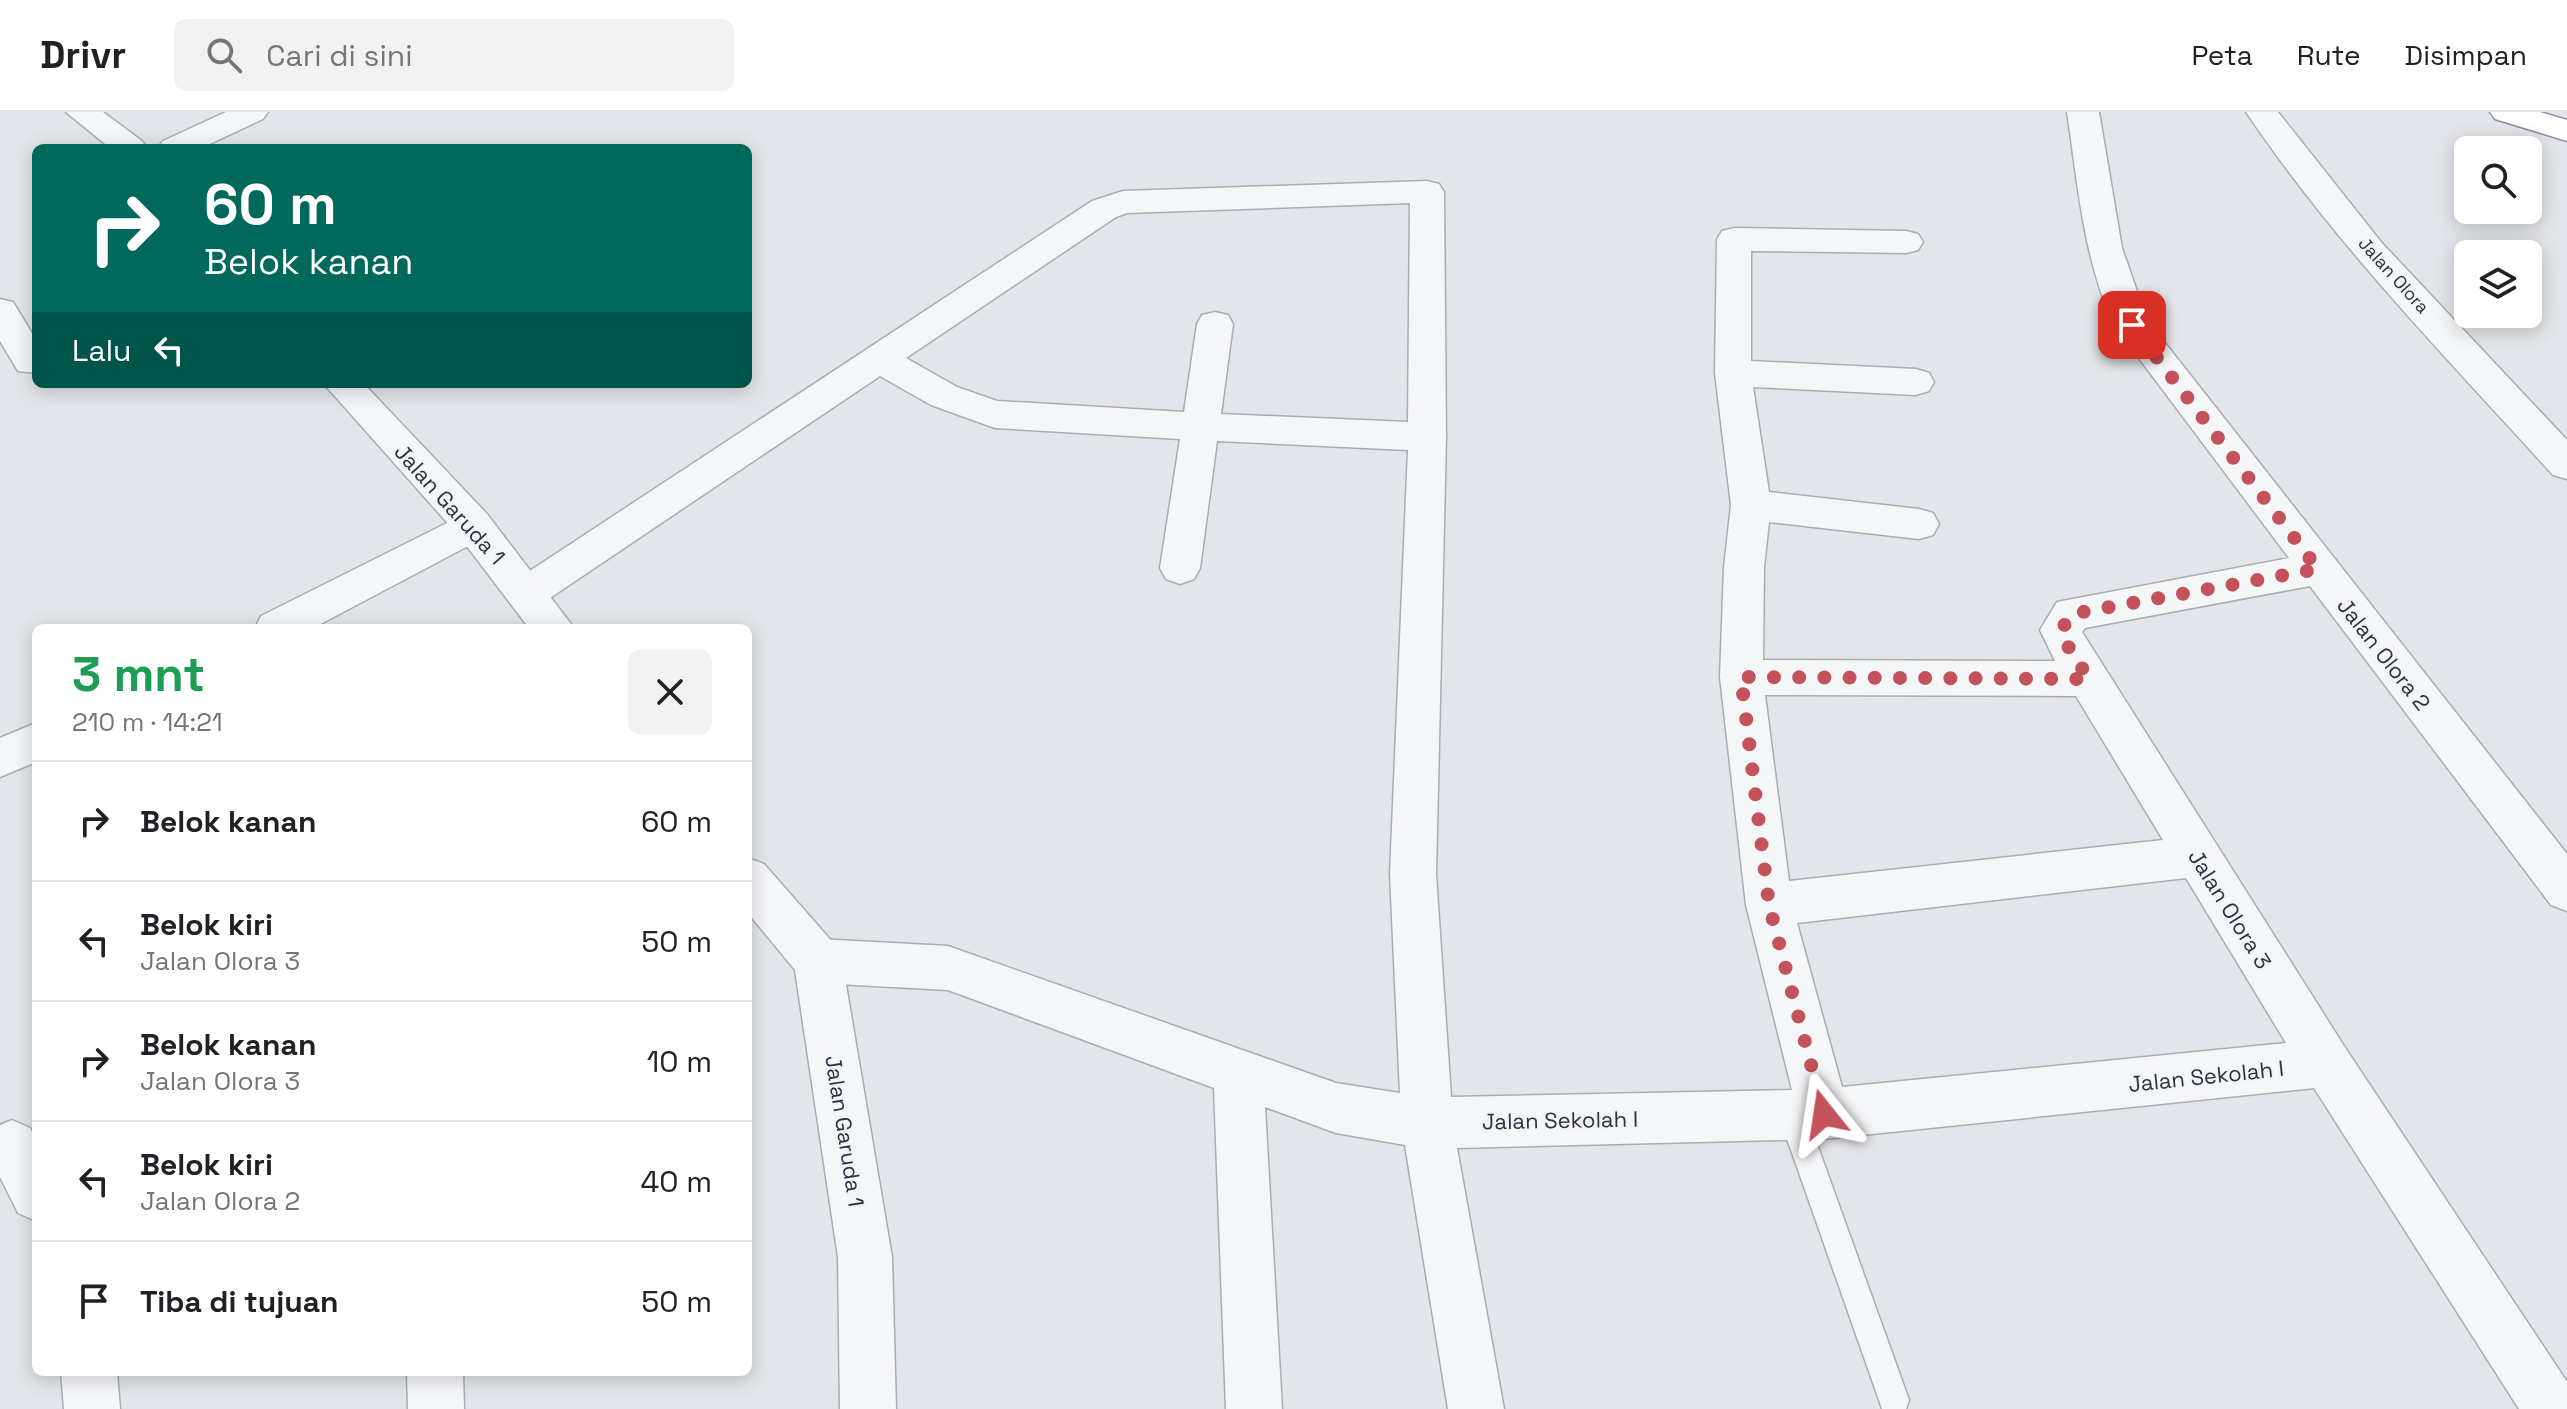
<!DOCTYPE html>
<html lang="id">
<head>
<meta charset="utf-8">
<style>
  :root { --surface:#fff; --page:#f2f2f2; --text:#202124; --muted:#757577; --line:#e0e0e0 }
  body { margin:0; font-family:"Space Grotesk",sans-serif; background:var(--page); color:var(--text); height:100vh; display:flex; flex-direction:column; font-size:30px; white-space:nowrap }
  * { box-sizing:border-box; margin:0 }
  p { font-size:26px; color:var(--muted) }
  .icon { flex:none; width:44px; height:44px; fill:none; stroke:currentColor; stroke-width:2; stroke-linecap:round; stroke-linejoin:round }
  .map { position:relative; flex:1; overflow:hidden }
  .panel { position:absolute; left:32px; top:512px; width:720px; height:752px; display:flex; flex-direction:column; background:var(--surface); border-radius:12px; box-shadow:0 4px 20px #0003 }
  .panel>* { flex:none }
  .banner { position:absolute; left:32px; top:32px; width:720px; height:244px; border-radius:12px; box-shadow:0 4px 20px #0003; background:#00695c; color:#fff; overflow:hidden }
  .fabs { position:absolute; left:2454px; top:24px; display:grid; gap:16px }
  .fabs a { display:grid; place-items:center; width:88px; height:88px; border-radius:12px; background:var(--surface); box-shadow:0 4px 20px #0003; font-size:40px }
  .pin { position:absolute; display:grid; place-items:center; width:68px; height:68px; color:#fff; margin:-34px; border-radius:16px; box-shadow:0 4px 12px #0006 }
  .me { position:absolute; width:88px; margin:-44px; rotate:345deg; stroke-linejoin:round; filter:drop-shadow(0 0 6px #0008) }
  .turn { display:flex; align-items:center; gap:28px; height:168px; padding:0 40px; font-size:36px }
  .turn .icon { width:104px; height:104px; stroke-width:2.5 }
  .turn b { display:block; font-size:56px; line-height:68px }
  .then { display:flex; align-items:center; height:76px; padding:0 40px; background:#0003; gap:16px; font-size:30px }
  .round { display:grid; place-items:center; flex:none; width:84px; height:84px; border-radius:12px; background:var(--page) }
  .head { display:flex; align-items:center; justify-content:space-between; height:136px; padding:0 40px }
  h1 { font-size:48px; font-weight:600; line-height:60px; color:#1e9e55 }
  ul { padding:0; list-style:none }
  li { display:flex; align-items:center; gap:24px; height:120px; padding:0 40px; border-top:2px solid var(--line) }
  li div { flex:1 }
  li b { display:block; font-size:30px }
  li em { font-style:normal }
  header { display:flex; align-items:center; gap:48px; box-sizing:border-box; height:112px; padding:0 40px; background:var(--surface); border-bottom:2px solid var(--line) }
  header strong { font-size:38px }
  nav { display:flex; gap:44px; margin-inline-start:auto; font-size:28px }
  .search { width:560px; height:72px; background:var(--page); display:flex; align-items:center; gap:20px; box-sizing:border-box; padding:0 28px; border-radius:12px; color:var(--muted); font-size:30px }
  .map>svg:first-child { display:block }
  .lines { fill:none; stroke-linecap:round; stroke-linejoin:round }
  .service-casing { stroke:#a8acb4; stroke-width:3 }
  .minor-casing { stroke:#a8acb4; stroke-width:3 }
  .tertiary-casing { stroke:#a8acb4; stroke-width:3 }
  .trunk-casing { stroke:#8b919f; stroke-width:3 }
  .service { fill:#f5f6f8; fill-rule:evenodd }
  .minor { fill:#f5f6f8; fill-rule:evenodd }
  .tertiary { fill:#f5f6f8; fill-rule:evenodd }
  .trunk { fill:#fff; fill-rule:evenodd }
  .route { stroke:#c4525a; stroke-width:14; stroke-dasharray:0 25.2 }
  .labels { text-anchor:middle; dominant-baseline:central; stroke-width:6; stroke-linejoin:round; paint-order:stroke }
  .far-street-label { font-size:18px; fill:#2c3241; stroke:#f2f4f7 }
  .street-label { font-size:22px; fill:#2c3241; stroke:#f2f4f7 }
</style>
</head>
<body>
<header>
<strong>Drivr</strong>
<div class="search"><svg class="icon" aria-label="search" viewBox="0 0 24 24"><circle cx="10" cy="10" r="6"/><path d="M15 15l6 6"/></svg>Cari di sini</div>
<nav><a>Peta</a><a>Rute</a><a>Disimpan</a></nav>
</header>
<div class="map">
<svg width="2567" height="1297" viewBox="0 0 2567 1297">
  <rect width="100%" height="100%" fill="#e3e5ea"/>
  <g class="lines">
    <g class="service-casing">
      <polygon id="service" points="1793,990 1803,994 1807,1004 1909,1288 1906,1297 1882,1297 1879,1288 1779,1004 1783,994"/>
    </g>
    <g class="minor-casing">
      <g id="minor">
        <polygon points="66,0 103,0 142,29 147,36 110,36"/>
        <path d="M2067 0H2099L2122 136 2147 208 2567 742V799L2551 793 2310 474 2085 516 2082 520 2344 934 2567 1270V1297H2519L2314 976 1824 1027 1457 1036 1504 1297H1448L1405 1033 1336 1021 1265 995 1282 1297H1226L1214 976 948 878 818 871 801 865 794 849 801 833 818 827 948 834 1336 971 1400 981 1390 762 1408 338 1217 329 1200 456 1194 467 1180 472 1166 467 1160 456 1180 327 995 316 931 293 880 264 541 492 527 497 513 492 507 481 513 470 1092 89 1123 79 1427 69 1439 72 1444 80 1446 325 1436 762 1451 985 1792 978 1746 793 1720 565 1724 455 1731 393 1715 261 1717 127 1722 119 1734 116 1906 119 1918 122 1923 130 1918 138 1906 141 1751 139V249L1916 257 1929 261 1934 270 1929 279 1916 283 1753 275 1769 380 1919 397 1933 401 1939 412 1933 423 1919 427 1769 410 1764 455 1763 548 2055 549 2040 518 2057 490 2289 446 2114 213C2083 145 2078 73 2067 0ZM1410 91 1408 310 1221 302 1233 212 1228 203 1215 200 1202 203 1197 212 1184 300 997 289 957 275 906 246 1116 105 1127 101ZM1765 583 2076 584 2163 728 1789 769ZM2186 766 2286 931 1842 975 1797 811Z"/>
        <path d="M2246 0H2278L2381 130 2567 328V367L2553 363C2447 246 2335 132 2246 0Z"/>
        <polygon points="0,187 13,190 36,228 36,261 18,259 0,229"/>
        <polygon points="473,398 487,402 493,413 487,424 313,516 255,516 261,504"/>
        <polygon points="36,611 36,650 0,665 0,626"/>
        <polygon points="12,1008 30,1016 36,1028 36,1109 18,1101 0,1065 0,1013"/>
        <polygon points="61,1260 117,1260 120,1297 64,1297"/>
        <polygon points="407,1260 463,1260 464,1297 408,1297"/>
      </g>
    </g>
    <g class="tertiary-casing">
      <g id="tertiary">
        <polygon points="226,0 268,0 263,7 201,36 158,36 163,29"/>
        <polygon points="324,272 364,272 487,402 574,516 529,516 459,424"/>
        <polygon points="748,746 764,752 835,833 842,849 892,1145 896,1297 840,1297 838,1145 795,858 748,801"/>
      </g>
    </g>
    <g class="trunk-casing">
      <polygon id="trunk" points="2490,0 2540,0 2567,8 2567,29 2495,7"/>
    </g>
    <use href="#service" class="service"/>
    <use href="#minor" class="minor"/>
    <use href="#tertiary" class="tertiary"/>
    <use href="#trunk" class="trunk"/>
  </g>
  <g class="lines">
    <polyline class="route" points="1824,1002 1769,793 1741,565 2089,567 2064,528 2061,518 2072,502 2318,457 2132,213"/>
  </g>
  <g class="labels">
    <g class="far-street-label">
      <text transform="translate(2394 163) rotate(48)">Jalan Olora</text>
    </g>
    <g class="street-label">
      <text transform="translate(450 392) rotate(48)">Jalan Garuda 1</text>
      <text transform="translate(2384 542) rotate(52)">Jalan Olora 2</text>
      <text transform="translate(2230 797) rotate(58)">Jalan Olora 3</text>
      <text transform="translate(2206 964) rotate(-6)">Jalan Sekolah I</text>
      <text transform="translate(1560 1008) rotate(-1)">Jalan Sekolah I</text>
      <text transform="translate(845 1019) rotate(81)">Jalan Garuda 1</text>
    </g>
  </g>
</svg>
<div class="fabs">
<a><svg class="icon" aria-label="search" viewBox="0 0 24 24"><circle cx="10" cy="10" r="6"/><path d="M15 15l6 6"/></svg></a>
<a><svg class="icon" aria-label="layers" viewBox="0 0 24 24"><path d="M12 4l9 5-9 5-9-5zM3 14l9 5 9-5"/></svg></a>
</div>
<div class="pin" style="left:2132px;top:213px;background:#d93025"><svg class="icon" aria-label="arrive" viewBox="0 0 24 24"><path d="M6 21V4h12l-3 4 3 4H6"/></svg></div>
<svg class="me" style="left:1824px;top:1002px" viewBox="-20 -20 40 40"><path d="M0-17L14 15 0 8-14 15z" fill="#c4525a" stroke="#fff" stroke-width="4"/></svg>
<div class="banner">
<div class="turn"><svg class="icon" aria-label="right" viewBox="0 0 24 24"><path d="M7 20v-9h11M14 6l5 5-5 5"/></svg><div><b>60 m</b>Belok kanan</div></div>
<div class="then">Lalu<svg class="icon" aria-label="left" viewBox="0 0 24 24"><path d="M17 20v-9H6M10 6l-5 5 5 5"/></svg></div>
</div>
<section class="panel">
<div class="head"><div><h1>3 mnt</h1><p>210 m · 14:21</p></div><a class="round"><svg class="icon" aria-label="close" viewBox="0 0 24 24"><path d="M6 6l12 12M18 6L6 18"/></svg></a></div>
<ul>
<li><svg class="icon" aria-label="right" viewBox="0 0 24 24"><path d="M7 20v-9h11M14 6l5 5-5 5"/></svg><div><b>Belok kanan</b></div><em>60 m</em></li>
<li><svg class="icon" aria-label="left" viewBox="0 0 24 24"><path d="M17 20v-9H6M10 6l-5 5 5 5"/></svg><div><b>Belok kiri</b><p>Jalan Olora 3</p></div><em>50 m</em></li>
<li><svg class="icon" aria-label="right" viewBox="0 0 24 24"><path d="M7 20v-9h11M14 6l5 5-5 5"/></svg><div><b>Belok kanan</b><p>Jalan Olora 3</p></div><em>10 m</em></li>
<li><svg class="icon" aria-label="left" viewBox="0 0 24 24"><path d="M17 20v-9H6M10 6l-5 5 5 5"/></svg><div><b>Belok kiri</b><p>Jalan Olora 2</p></div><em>40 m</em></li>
<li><svg class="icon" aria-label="arrive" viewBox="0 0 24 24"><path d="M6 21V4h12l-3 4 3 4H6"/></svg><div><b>Tiba di tujuan</b></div><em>50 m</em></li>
</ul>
</section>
</div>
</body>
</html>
